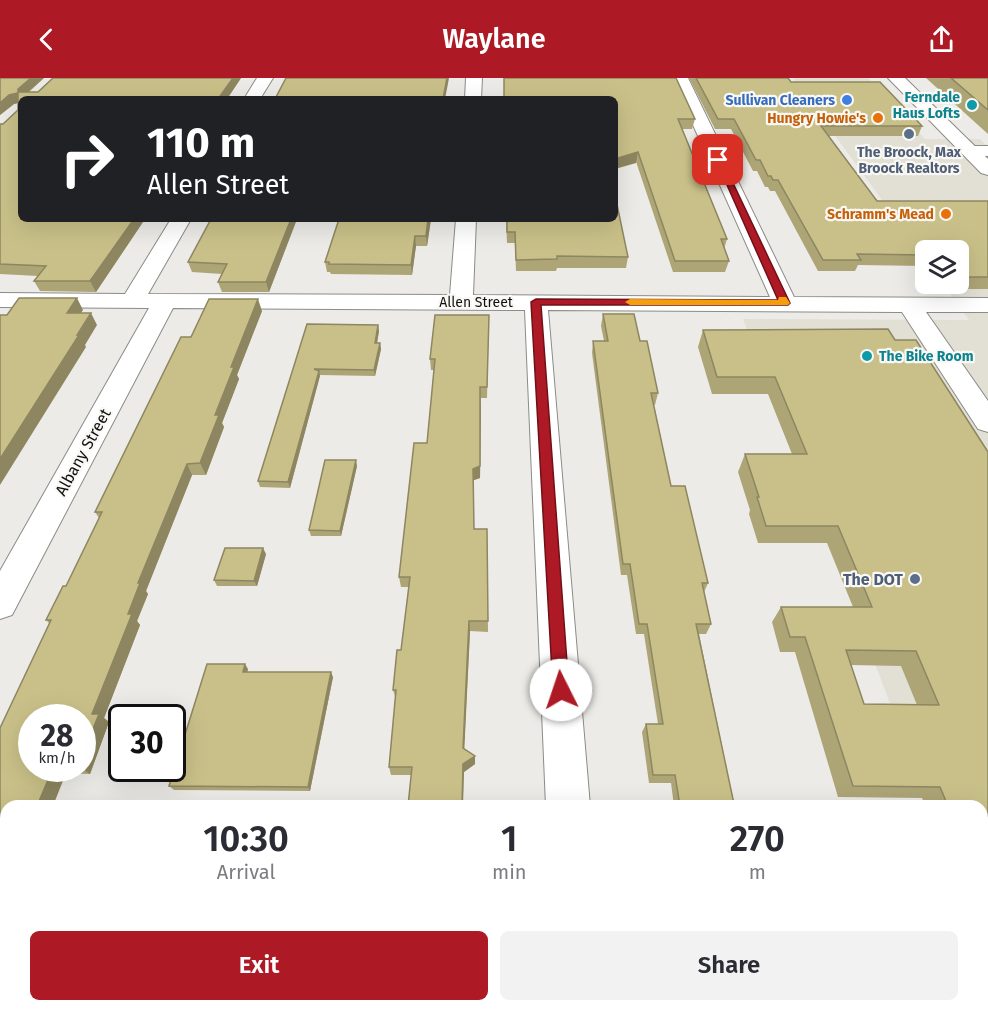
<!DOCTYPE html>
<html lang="en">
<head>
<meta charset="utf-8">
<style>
  :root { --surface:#fff; --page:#f2f2f3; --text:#2b2b33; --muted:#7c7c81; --accent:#ad1a25 }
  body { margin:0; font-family:"Fira Sans",sans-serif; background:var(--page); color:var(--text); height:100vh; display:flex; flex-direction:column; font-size:22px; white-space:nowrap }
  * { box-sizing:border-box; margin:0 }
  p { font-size:20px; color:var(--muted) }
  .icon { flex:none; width:33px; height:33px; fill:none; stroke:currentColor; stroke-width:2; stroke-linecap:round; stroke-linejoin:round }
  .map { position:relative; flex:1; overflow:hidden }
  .sheet { position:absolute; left:0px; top:722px; width:988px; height:212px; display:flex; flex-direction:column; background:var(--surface); border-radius:18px 18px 0 0; box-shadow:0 6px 24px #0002 }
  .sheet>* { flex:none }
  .top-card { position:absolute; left:18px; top:18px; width:600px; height:126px; border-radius:9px; box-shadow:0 6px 24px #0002; background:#202124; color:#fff; overflow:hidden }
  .tools { position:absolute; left:915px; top:162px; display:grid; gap:12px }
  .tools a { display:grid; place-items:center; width:54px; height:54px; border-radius:9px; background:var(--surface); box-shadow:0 6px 24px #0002; font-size:30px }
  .speed { position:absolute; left:18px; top:626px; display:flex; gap:12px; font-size:30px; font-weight:700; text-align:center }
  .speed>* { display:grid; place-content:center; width:78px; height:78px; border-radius:50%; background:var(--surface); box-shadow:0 6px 24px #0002; line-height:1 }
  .speed small { font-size:15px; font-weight:400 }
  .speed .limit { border:3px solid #111; border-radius:9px; background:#fff; color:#111 }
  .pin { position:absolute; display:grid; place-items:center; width:51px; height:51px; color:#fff; margin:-26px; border-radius:12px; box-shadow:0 3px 9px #0006 }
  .me { position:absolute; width:66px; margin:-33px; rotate:356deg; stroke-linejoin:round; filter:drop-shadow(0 0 4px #0008) }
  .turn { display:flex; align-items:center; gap:21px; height:126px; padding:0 30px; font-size:27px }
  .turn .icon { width:78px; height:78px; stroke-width:2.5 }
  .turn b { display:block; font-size:42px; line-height:51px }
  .eta { display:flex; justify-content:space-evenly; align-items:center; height:102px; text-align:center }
  .eta b { font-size:36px; font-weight:600; line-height:42px }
  .action { display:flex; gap:12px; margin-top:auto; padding:12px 30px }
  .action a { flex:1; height:69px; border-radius:9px; background:var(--accent); color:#fff; font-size:24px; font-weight:600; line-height:69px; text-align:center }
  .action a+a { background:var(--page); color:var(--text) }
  header { display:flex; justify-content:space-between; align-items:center; height:78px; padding:0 30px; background:var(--accent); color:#fff; font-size:27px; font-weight:600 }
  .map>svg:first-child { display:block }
  .built { fill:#e2e0d5 }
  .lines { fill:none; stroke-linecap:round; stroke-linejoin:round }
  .minor-casing { stroke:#8b8b87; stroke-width:2 }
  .secondary-casing { stroke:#8b8b87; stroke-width:2 }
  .minor { fill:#fff; fill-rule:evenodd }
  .secondary { fill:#fff; fill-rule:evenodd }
  .wall { fill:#ada576; fill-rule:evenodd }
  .shaded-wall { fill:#8d8660 }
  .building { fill:#c9c089; stroke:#8d8660; stroke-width:1.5; fill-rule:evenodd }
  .route { fill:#ad1a25; stroke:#701118; stroke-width:1.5 }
  .slow { fill:#f59e0b }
  .shop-dot { fill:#3f7fe0; stroke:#f9f8f5; stroke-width:2 }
  .culture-dot { fill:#0f9aa8; stroke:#f9f8f5; stroke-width:2 }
  .food-dot { fill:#e8710a; stroke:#f9f8f5; stroke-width:2 }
  .service-dot { fill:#5c6f8a; stroke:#f9f8f5; stroke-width:2 }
  .labels { text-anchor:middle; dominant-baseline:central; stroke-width:4.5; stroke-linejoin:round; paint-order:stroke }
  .far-culture-label { font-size:14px; font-weight:bold; fill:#0d838f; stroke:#f9f8f5; text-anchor:end }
  .far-shop-label { font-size:14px; font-weight:bold; fill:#366cbe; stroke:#f9f8f5; text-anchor:end }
  .far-food-label { font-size:14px; font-weight:bold; fill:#c56008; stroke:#f9f8f5; text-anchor:end }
  .far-service-label { font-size:14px; font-weight:bold; fill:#4e5e75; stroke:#f9f8f5 }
  .far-street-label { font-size:14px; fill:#111110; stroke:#f9f8f5 }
  .street-label { font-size:16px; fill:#111110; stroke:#f9f8f5 }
  .service-label { font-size:16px; font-weight:bold; fill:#4e5e75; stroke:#f9f8f5; text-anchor:end }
</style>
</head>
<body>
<header><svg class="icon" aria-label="back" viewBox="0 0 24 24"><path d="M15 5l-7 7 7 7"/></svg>Waylane<svg class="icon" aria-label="share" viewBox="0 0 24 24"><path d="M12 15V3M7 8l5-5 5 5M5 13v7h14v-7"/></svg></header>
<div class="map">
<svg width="988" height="932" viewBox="0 0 988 932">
  <rect width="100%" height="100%" fill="#ecebe7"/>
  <polygon class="built" points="793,0 868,0 925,61 980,61 988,69 988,882 982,868 982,728 929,727 743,241 969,242 943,206 958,206 958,172 926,172 925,181"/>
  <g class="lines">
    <g class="minor-casing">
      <g id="minor">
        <polygon points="257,0 273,0 260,21 244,21"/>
        <polygon points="466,0 482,0 481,21 465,21"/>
        <polygon points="672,0 688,0 794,219 988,220 988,234 926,234 988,323 988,354 978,351 902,234 548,232 590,728 546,728 525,232 173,230 12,537 0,541 0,493 149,230 0,229 0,215 125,216 171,141 191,141 148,216 450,217 456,141 476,141 473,217 770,219"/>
        <polygon points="970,68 988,68 988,78 964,77 961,73 964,69"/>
        <rect x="556" y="927" width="50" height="5"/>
      </g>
    </g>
    <g class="secondary-casing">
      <polygon id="secondary" points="888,0 905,0 988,81 988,97 981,95"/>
    </g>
    <use href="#minor" class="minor"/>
    <use href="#secondary" class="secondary"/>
  </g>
  <g class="wall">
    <polygon points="0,0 44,0 29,14 38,14 53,0 241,0 227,21 21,21 145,141 96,214 40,213 34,203 38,198 0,196 0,46 3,46 18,32 18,25 14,26 0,37"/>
    <polygon points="689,0 788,0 791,4 922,48 918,58 829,58 877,123 988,123 988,211 954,211 950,206 958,206 958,172 926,172 926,188 858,187 855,193 818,193 775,113 770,113 768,109 765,109 757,93 753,93 731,51 715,51"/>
    <polygon points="926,0 988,0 988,56"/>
    <polygon points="615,21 695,41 692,51 682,51 727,161 724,171 729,183 725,194 673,194"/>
    <polygon points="297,141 269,214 222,214 218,204 222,196 192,194 188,184"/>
    <polygon points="431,141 427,168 416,168 412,197 331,196 330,194 327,194 325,184"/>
    <polygon points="506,141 628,179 626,190 557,190 556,193 516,193 515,165 507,165"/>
    <path d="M262 233 237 297 239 301 222 345 224 349 206 397H192L146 513 148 516 137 543 140 547 104 640 109 644 90 696 66 695 6 728V906H0V650L50 546 46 542 66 508 99 440 95 434 191 259ZM32 639 82 690H32Z"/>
    <polygon points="603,236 640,263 658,315 655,327 654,327 671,408 708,505 704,514 711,546 706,556 699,556 734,726 740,728 674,728 671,705 649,705 642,654 646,646 658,646 644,556 636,556 627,497 621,497 592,275 593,263 604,263 601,248"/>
    <polygon points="489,237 487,320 481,320 480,400 474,402 474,451 487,451 488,554 470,553 464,671 475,678 475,686 464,694 411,697 391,697 389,689 396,621 393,612 401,572 409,509 401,509 399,499 427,365 434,292 431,292 430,281"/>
    <polygon points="307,246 378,247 379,253 377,265 380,265 381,271 375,298 320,297 290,410 260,409 258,403"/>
    <path d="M703 252 895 262 988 374V840H982V728H925L922 720 838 719 795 574H780L772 544 781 529H853L827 465H758L749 436 750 432 738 394 745 376H792L768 316H712L698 269ZM851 587 901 588 917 627 864 626Z"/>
    <polygon points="357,388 341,458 311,458 309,452"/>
    <polygon points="266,476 257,508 217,508 214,502"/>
    <polygon points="248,591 247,594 333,599 310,713 174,712 169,708"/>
    <polygon points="709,927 807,927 808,932 710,932"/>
    <polygon points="902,927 961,927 963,932 903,932"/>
  </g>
  <g class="shaded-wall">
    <polygon points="31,0 44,0 22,19 18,14 18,11"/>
    <polygon points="233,0 241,0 227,21 218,21"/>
    <polygon points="447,0 449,0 445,21 443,21"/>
    <polygon points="18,15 21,24 14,26 0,37 0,25 9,17"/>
    <polygon points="638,74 636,85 615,91 615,81"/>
    <polygon points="134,141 145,141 96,214 90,203"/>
    <polygon points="291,141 297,141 269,214 266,204"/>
    <polygon points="428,141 431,141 427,168 426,158"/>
    <polygon points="415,158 416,168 412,197 411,187"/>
    <polygon points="77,220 83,232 73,247 67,235"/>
    <polygon points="258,221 262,233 237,297 239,301 222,345 224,349 206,397 200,385 231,289"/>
    <polygon points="91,235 97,247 85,267 86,269 0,407 0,381"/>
    <polygon points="378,247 379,253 376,271 375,265"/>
    <polygon points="380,265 381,271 375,298 374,292"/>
    <polygon points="319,293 320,298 290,410 288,404"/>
    <polygon points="481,320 480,400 474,402 473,391"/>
    <polygon points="356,382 357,388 341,458 340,453"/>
    <polygon points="187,386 192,397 146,513 148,516 137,543 140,547 104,640 109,644 90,696 82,690 82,678 92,636 128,536 138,505"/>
    <polygon points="263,470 266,476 257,508 254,503"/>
    <polygon points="469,543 470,553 464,678 463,670"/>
    <polygon points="245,586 248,591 246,599 243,594"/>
    <polygon points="331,594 333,599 310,713 308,709"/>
    <polygon points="475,678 475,686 464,694 463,728 462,728 463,686"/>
    <polygon points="53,690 58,690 66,695 53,728 37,728"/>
    <polygon points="6,813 6,834 0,832 0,828"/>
    <polygon points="6,866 6,906 0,905 0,881"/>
    <polygon points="70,927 77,927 76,932 68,932"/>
    <polygon points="255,927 260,927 259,932 255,932"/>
  </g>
  <g class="building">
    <polygon points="0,0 31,0 18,11 18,14 38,14 53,0 233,0 218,21 21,21 21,141 134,141 90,203 34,203 46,188 0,186 0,46 3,46 18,32 18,15 9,17 0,25"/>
    <polygon points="286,0 447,0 443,21 275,21"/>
    <polygon points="504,0 676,0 695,41 678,41 727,161 721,161 729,183 675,183 638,74 615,81 615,21 504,21"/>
    <polygon points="696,0 788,0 791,4 880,4 922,48 821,48 877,123 988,123 988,199 961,199 958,197 958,172 926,172 926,177 857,176 861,182 823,182 778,102 773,102 771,98 768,98 760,82 756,82 734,41 718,41"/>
    <polygon points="951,0 988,0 988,32"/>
    <polygon points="615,117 628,179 557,178 557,181 516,182 515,154 507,154 507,141 615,141"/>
    <polygon points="211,141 291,141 266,204 218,204 227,186 188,184"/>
    <polygon points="339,141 428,141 426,158 415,158 411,187 329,186 329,184 325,184"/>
    <polygon points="19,220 77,220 67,235 91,235 77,257 79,257 0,381 0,237 7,237"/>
    <polygon points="209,221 258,221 231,289 234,289 215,337 219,337 200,385 187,386 138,505 140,505 128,536 132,536 92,636 99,636 82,678 82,639 32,639 32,690 53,690 37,728 6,728 6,813 0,828 0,650 51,542 46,542 63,508 66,508 102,434 95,434 181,259 191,259"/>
    <polygon points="603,236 634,236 640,263 647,263 658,315 651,315 671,408 685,408 708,505 702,505 711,546 696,546 734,726 740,726 740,728 680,728 675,697 653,697 646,646 663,646 647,546 639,546 630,486 623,486 593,263 608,263"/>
    <polygon points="435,237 489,237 487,309 480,309 480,388 473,391 474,451 487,451 488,543 469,543 463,670 475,678 463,686 462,728 408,728 412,689 389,689 396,612 393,612 397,572 401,572 410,499 399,499 414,365 427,365 435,281 430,281"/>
    <polygon points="307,246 378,247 375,265 380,265 374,292 314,291 319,293 288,404 258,403"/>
    <path d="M888 251 895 262H916L988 374V832H982V728H948L940 709 853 708 805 559H790L781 529H872L838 448H766L757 419H759L745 376H807L775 299H717L703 252ZM846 572 916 573 939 627 864 626Z"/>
    <polygon points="325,382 356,382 340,453 309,452"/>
    <polygon points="225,470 263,470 254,503 214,502"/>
    <polygon points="207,586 245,586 243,594 331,594 308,709 169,708"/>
    <polygon points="0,832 6,832 6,866 0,881"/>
    <polygon points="18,927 70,927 68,932 16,932"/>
    <polygon points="203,927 255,927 255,932 202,932"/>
    <polygon points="390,927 486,927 486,932 389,932"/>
    <polygon points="717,927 807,927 808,932 718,932"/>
    <polygon points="909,927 961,927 963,932 910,932"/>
  </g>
  <polygon class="route" points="715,80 722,82 790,225 788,227 541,227 569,612 566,618 561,620 555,618 553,612 531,224 536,221 778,222"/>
  <polygon class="slow" points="779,219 786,219 790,225 788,227 630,227 625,224 630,221 778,222"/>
  <circle class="shop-dot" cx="847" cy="22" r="6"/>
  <g class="culture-dot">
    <circle cx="972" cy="27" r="6"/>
    <circle cx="867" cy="278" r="6"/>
  </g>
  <g class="food-dot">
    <circle cx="878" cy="40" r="6"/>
    <circle cx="946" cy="136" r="6"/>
  </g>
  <g class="service-dot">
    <circle cx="909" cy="56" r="6"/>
    <circle cx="915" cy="501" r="6"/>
  </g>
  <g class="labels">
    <g class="far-culture-label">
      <text x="960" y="19">Ferndale<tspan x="960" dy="16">Haus Lofts</tspan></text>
      <text x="879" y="278" text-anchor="start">The Bike Room</text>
    </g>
    <g class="far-shop-label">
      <text x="835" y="22">Sullivan Cleaners</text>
    </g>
    <g class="far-food-label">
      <text x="866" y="40">Hungry Howie's</text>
      <text x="934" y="136">Schramm's Mead</text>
    </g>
    <g class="far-service-label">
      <text x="909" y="74">The Broock, Max<tspan x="909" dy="16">Broock Realtors</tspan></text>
    </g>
    <g class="far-street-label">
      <text x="476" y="224">Allen Street</text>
    </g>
    <g class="street-label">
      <text transform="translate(83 374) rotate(-61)">Albany Street</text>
    </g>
    <g class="service-label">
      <text x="903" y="501">The DOT</text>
    </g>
  </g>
</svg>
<div class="tools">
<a><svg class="icon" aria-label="layers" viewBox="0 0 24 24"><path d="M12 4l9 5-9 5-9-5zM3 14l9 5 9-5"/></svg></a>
</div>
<div class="speed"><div>28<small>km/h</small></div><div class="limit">30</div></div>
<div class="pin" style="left:718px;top:82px;background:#d93025"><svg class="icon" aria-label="arrive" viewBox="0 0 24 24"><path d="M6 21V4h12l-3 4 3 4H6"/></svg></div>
<svg class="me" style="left:561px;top:612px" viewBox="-20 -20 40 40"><circle r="19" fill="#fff"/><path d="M0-13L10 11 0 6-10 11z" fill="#ad1a25"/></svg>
<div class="top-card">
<div class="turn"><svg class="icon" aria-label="right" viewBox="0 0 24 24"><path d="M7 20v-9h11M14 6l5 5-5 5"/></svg><div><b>110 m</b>Allen Street</div></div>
</div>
<section class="sheet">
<div class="eta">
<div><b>10:30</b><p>Arrival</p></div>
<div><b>1</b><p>min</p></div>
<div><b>270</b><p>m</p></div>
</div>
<div class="action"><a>Exit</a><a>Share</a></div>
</section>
</div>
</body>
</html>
